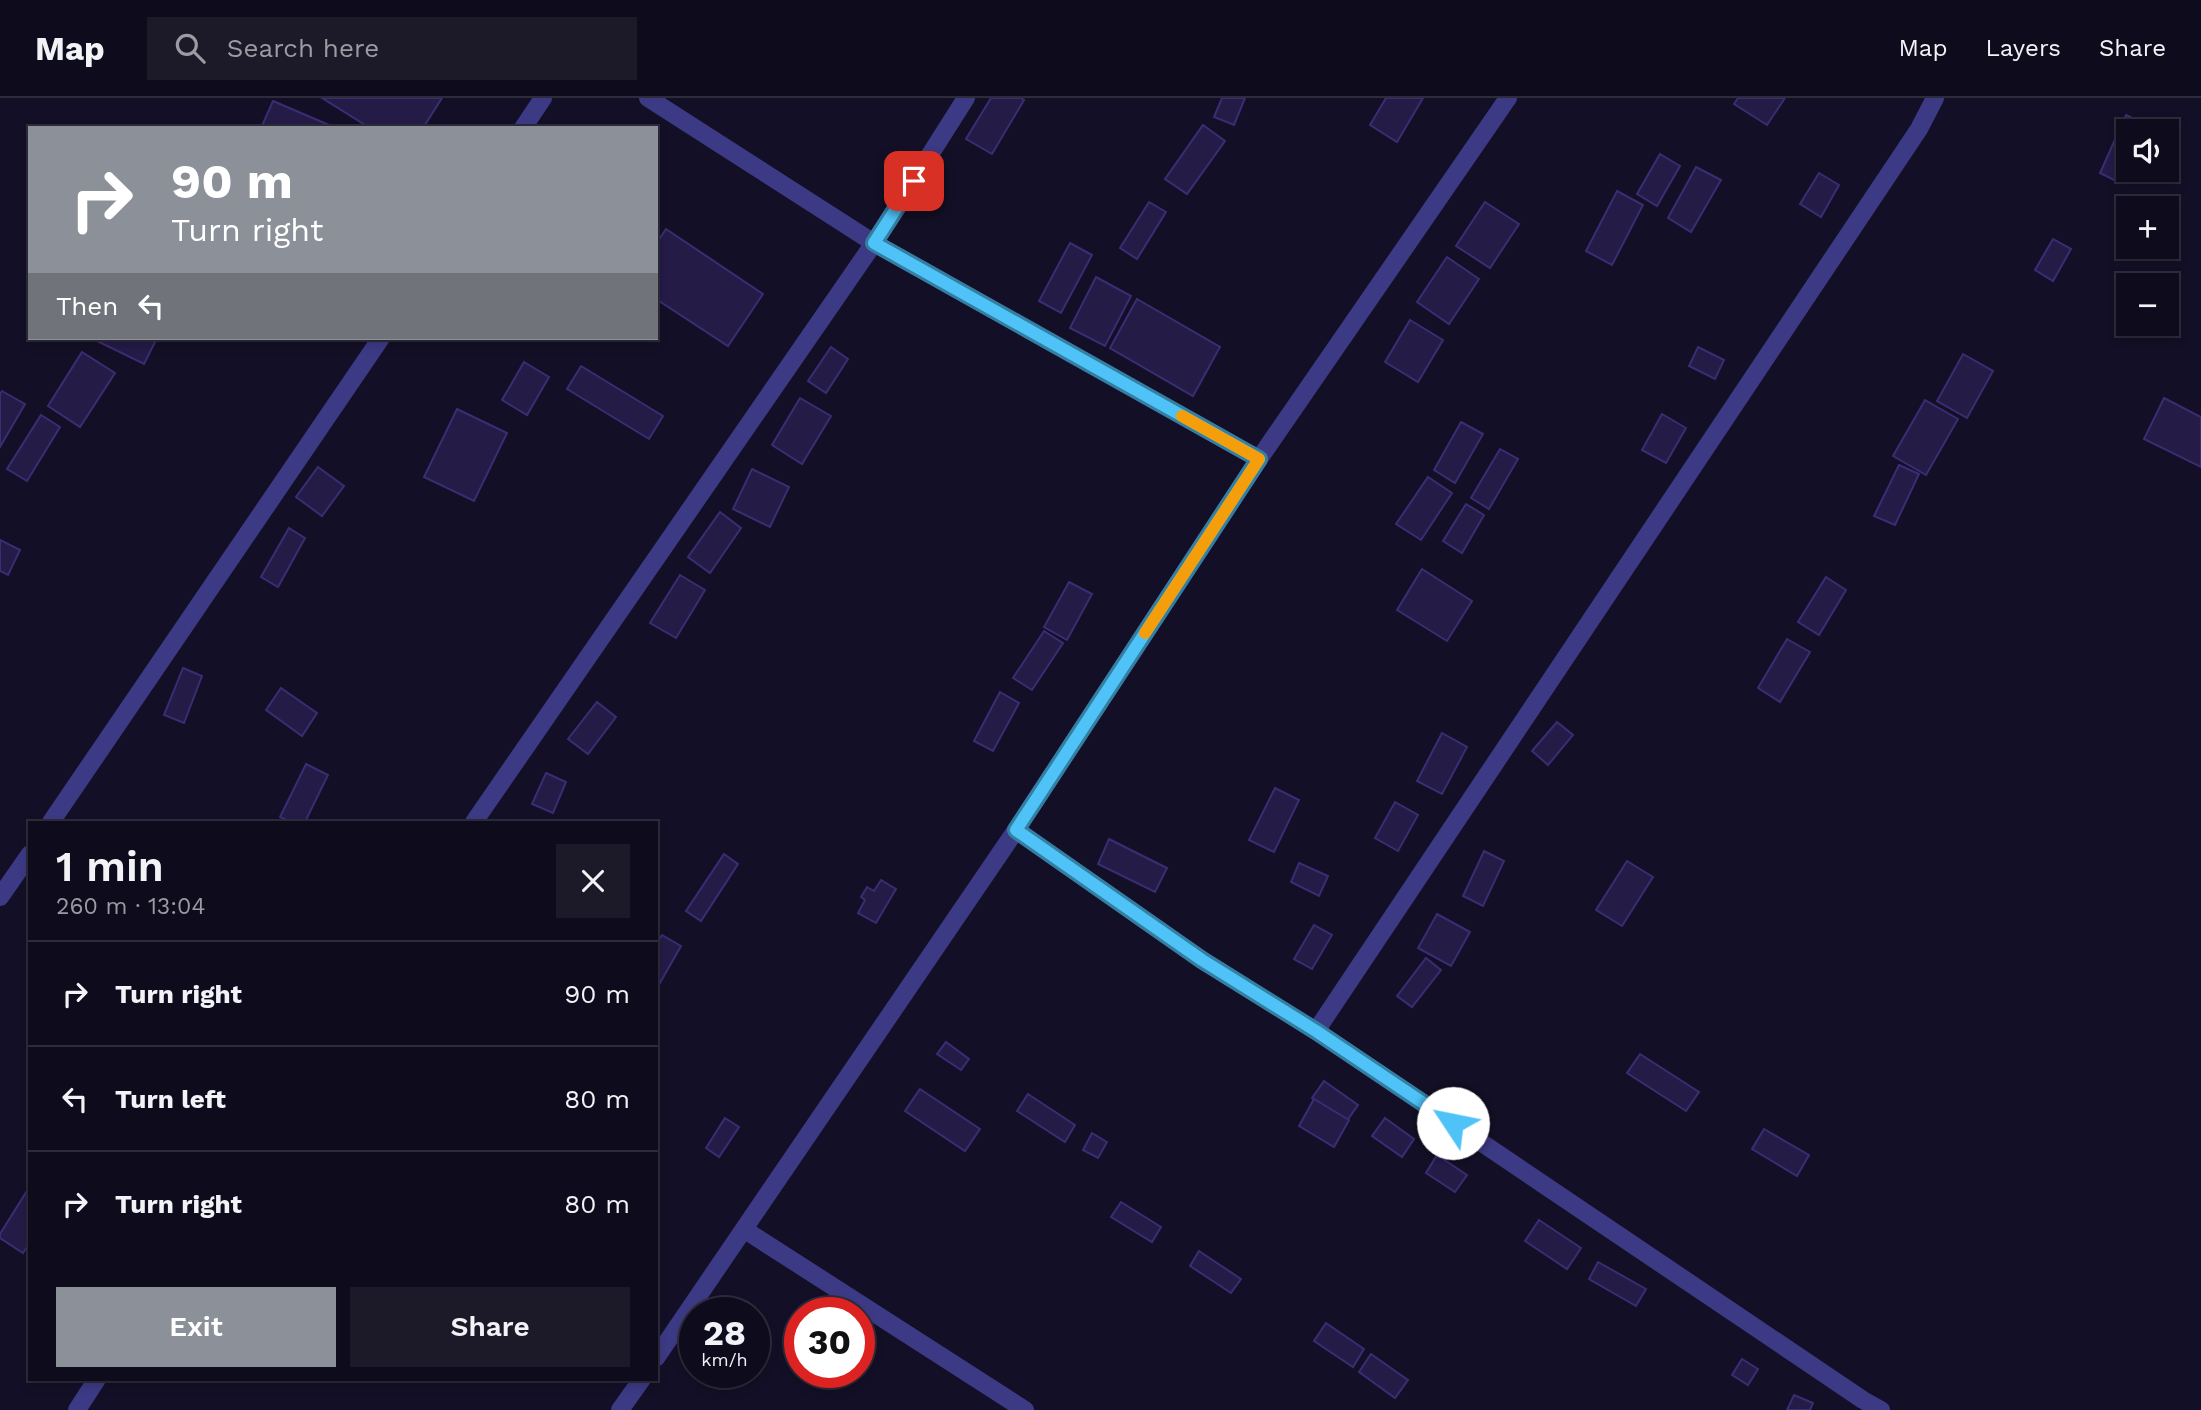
<!DOCTYPE html>
<html lang="en">
<head>
<meta charset="utf-8">
<style>
  :root { --surface:#0e0b1c; --page:#1c1929; --text:#f1f3f6; --muted:#9b9ba3; --line:#2e2b3b; --accent:#8c9099 }
  body { margin:0; font-family:"Work Sans",sans-serif; background:var(--page); color:var(--text); height:100vh; display:flex; flex-direction:column; font-size:26px; white-space:nowrap }
  * { box-sizing:border-box; margin:0 }
  p { font-size:23px; color:var(--muted) }
  .icon { flex:none; width:38px; height:38px; fill:none; stroke:currentColor; stroke-width:2; stroke-linecap:round; stroke-linejoin:round }
  .map { position:relative; flex:1; overflow:hidden }
  .drawer { position:absolute; left:28px; top:723px; width:630px; height:560px; display:flex; flex-direction:column; background:var(--surface); border-radius:0px; box-shadow:0 4px 10px #0003,0 0 0 2px var(--line) }
  .drawer>* { flex:none }
  .hud { position:absolute; left:28px; top:28px; width:630px; height:214px; border-radius:0px; box-shadow:0 4px 10px #0003,0 0 0 2px var(--line); background:#8c9099; color:#fff; overflow:hidden }
  .buttons { position:absolute; left:2116px; top:21px; display:grid; gap:14px }
  .buttons a { display:grid; place-items:center; width:63px; height:63px; border-radius:0px; background:var(--surface); box-shadow:0 4px 10px #0003,0 0 0 2px var(--line); font-size:35px }
  .speed { position:absolute; left:679px; top:1199px; display:flex; gap:14px; font-size:35px; font-weight:700; text-align:center }
  .speed>* { display:grid; place-content:center; width:91px; height:91px; border-radius:50%; background:var(--surface); box-shadow:0 4px 10px #0003,0 0 0 2px var(--line); line-height:1 }
  .speed small { font-size:18px; font-weight:400 }
  .speed .limit { border:10px solid #d22; background:#fff; color:#111 }
  .pin { position:absolute; display:grid; place-items:center; width:60px; height:60px; color:#fff; margin:-30px; border-radius:14px; box-shadow:0 4px 10px #0006 }
  .me { position:absolute; width:77px; margin:-38px; rotate:304deg; stroke-linejoin:round; filter:drop-shadow(0 0 5px #0008) }
  .turn { display:flex; align-items:center; gap:24px; height:147px; padding:0 28px; font-size:32px }
  .turn .icon { width:91px; height:91px; stroke-width:2.5 }
  .turn b { display:block; font-size:49px; line-height:60px }
  .then { display:flex; align-items:center; height:66px; padding:0 28px; background:#0003; gap:14px; font-size:26px }
  .round { display:grid; place-items:center; flex:none; width:74px; height:74px; border-radius:0px; background:var(--page) }
  .overview { display:flex; align-items:center; justify-content:space-between; height:119px; padding:0 28px }
  h1 { font-size:42px; font-weight:600; line-height:52px }
  .action { display:flex; gap:14px; margin-top:auto; padding:14px 28px }
  .action a { flex:1; height:80px; border-radius:0px; background:var(--accent); color:#fff; font-size:28px; font-weight:600; line-height:80px; text-align:center }
  .action a+a { background:var(--page); color:var(--text) }
  ul { padding:0; list-style:none }
  li { display:flex; align-items:center; gap:21px; height:105px; padding:0 28px; border-top:2px solid var(--line) }
  li div { flex:1 }
  li b { display:block; font-size:26px }
  li em { font-style:normal }
  header { display:flex; align-items:center; gap:42px; box-sizing:border-box; height:98px; padding:0 35px; background:var(--surface); border-bottom:2px solid var(--line) }
  header strong { font-size:33px }
  nav { display:flex; gap:38px; margin-inline-start:auto; font-size:24px }
  .search { width:490px; height:63px; background:var(--page); display:flex; align-items:center; gap:18px; box-sizing:border-box; padding:0 24px; border-radius:0px; color:var(--muted); font-size:26px }
  .map>svg:first-child { display:block }
  .building { fill:#241b47; stroke:#3b2d73; stroke-width:2 }
  .lines { fill:none; stroke-linecap:round; stroke-linejoin:round }
  .street { stroke:#3d3a85; stroke-width:18 }
  .route-casing { stroke:#337fa1; stroke-width:18 }
  .route { stroke:#4fc3f7; stroke-width:12 }
  .slow { stroke:#f59e0b; stroke-width:12 }
</style>
</head>
<body>
<header>
<strong>Map</strong>
<div class="search"><svg class="icon" aria-label="search" viewBox="0 0 24 24"><circle cx="10" cy="10" r="6"/><path d="M15 15l6 6"/></svg>Search here</div>
<nav><a>Map</a><a>Layers</a><a>Share</a></nav>
</header>
<div class="map">
<svg width="2201" height="1312" viewBox="0 0 2201 1312">
  <rect width="100%" height="100%" fill="#130f26"/>
  <g class="building">
    <polygon points="322,0 442,0 423,30 370,30"/>
    <polygon points="991,0 1021,0 1024,2 992,56 966,41"/>
    <polygon points="1222,0 1245,0 1234,27 1214,19"/>
    <polygon points="1386,0 1423,0 1397,44 1370,27"/>
    <polygon points="1738,0 1785,0 1767,27 1734,6"/>
    <polygon points="273,3 336,30 261,30"/>
    <polygon points="2126,17 2145,26 2141,33 2128,33 2128,62 2118,84 2100,75"/>
    <polygon points="1203,27 1225,43 1187,96 1165,81"/>
    <polygon points="1660,56 1680,68 1657,108 1637,96"/>
    <polygon points="1696,69 1721,82 1691,134 1668,120"/>
    <polygon points="1819,75 1839,87 1821,119 1800,106"/>
    <polygon points="1617,93 1643,107 1612,167 1586,153"/>
    <polygon points="1149,104 1166,114 1137,161 1120,150"/>
    <polygon points="1485,104 1519,126 1490,170 1456,148"/>
    <polygon points="666,131 763,196 728,248 656,201 656,146"/>
    <polygon points="2053,141 2071,151 2053,183 2035,172"/>
    <polygon points="1070,145 1092,157 1061,215 1039,203"/>
    <polygon points="1447,159 1479,181 1449,226 1417,204"/>
    <polygon points="1096,179 1131,198 1105,248 1070,230"/>
    <polygon points="1137,201 1220,249 1193,298 1110,250"/>
    <polygon points="1410,222 1443,242 1418,284 1385,264"/>
    <polygon points="91,240 152,240 156,242 144,266"/>
    <polygon points="831,249 848,261 826,295 808,283"/>
    <polygon points="1698,249 1724,262 1715,281 1689,268"/>
    <polygon points="82,254 115,275 80,329 48,308"/>
    <polygon points="1963,256 1993,273 1967,320 1937,303"/>
    <polygon points="524,264 549,279 527,317 502,302"/>
    <polygon points="581,268 663,318 649,341 567,291"/>
    <polygon points="2,293 25,306 0,349 0,296"/>
    <polygon points="800,300 831,318 802,366 772,347"/>
    <polygon points="2164,300 2201,319 2201,369 2144,341"/>
    <polygon points="1925,302 1958,321 1926,377 1893,358"/>
    <polygon points="457,311 507,335 474,403 424,379"/>
    <polygon points="1662,316 1686,330 1666,365 1642,352"/>
    <polygon points="41,317 60,329 27,383 7,371"/>
    <polygon points="1461,324 1483,336 1455,385 1434,372"/>
    <polygon points="1500,351 1518,361 1489,411 1471,400"/>
    <polygon points="1899,367 1919,376 1895,427 1874,418"/>
    <polygon points="318,369 344,388 322,418 296,399"/>
    <polygon points="752,371 789,389 770,429 733,411"/>
    <polygon points="1428,379 1452,395 1421,442 1396,426"/>
    <polygon points="1466,406 1484,417 1462,455 1443,443"/>
    <polygon points="720,414 741,430 710,475 688,459"/>
    <polygon points="289,430 305,440 278,489 261,479"/>
    <polygon points="0,442 20,452 8,477 0,473"/>
    <polygon points="1422,471 1472,503 1447,543 1397,512"/>
    <polygon points="680,477 705,492 676,540 650,525"/>
    <polygon points="1826,479 1846,492 1819,537 1798,524"/>
    <polygon points="1069,484 1092,496 1067,542 1044,529"/>
    <polygon points="1044,533 1063,545 1032,592 1013,580"/>
    <polygon points="1787,541 1810,554 1780,604 1758,590"/>
    <polygon points="183,570 202,578 184,625 164,617"/>
    <polygon points="281,590 317,615 302,638 266,612"/>
    <polygon points="1000,594 1019,605 993,653 974,643"/>
    <polygon points="597,604 616,619 588,656 568,641"/>
    <polygon points="1557,624 1573,637 1548,667 1532,653"/>
    <polygon points="1442,635 1467,649 1442,696 1417,683"/>
    <polygon points="306,666 328,677 305,724 291,724 280,719"/>
    <polygon points="546,675 566,684 553,715 532,706"/>
    <polygon points="1275,690 1299,702 1274,754 1249,742"/>
    <polygon points="1395,704 1418,717 1398,753 1375,740"/>
    <polygon points="1109,741 1167,770 1155,794 1098,766"/>
    <polygon points="1484,753 1504,763 1483,808 1463,798"/>
    <polygon points="724,756 738,766 701,823 686,813"/>
    <polygon points="1627,763 1653,779 1622,828 1596,812"/>
    <polygon points="1299,765 1328,778 1319,798 1291,784"/>
    <polygon points="881,782 896,791 876,825 858,815 865,802 861,799 867,789 874,793"/>
    <polygon points="1437,816 1470,834 1451,868 1418,850"/>
    <polygon points="1314,827 1332,837 1312,871 1294,861"/>
    <polygon points="662,837 681,848 656,892 656,847"/>
    <polygon points="1426,860 1441,872 1412,909 1397,898"/>
    <polygon points="946,944 969,961 961,972 937,956"/>
    <polygon points="1640,956 1699,994 1686,1013 1627,975"/>
    <polygon points="1324,983 1358,1007 1346,1024 1312,1000"/>
    <polygon points="920,991 980,1031 965,1053 905,1013"/>
    <polygon points="1028,996 1075,1027 1065,1044 1017,1013"/>
    <polygon points="1314,1001 1349,1022 1334,1049 1299,1028"/>
    <polygon points="725,1020 739,1029 719,1059 706,1050"/>
    <polygon points="1385,1020 1414,1041 1402,1059 1372,1038"/>
    <polygon points="1764,1031 1809,1057 1797,1078 1752,1051"/>
    <polygon points="1092,1035 1107,1044 1098,1060 1083,1052"/>
    <polygon points="1437,1057 1467,1077 1455,1094 1426,1075"/>
    <polygon points="30,1088 30,1144 23,1155 0,1140 0,1136"/>
    <polygon points="1121,1104 1161,1129 1152,1144 1111,1119"/>
    <polygon points="1539,1122 1581,1150 1567,1171 1525,1143"/>
    <polygon points="1199,1153 1241,1181 1231,1195 1190,1168"/>
    <polygon points="1598,1164 1646,1191 1636,1208 1589,1181"/>
    <polygon points="1326,1225 1364,1251 1353,1269 1314,1243"/>
    <polygon points="1371,1256 1408,1282 1395,1300 1359,1274"/>
    <polygon points="1742,1261 1758,1271 1748,1287 1732,1277"/>
    <polygon points="1794,1297 1813,1305 1810,1312 1787,1312"/>
  </g>
  <g class="lines">
    <g class="street">
      <polyline points="648,0 874,145 1259,361"/>
      <polyline points="523,30 543,0"/>
      <polyline points="51,724 381,240"/>
      <polyline points="474,724 874,145 966,0"/>
      <polyline points="1016,732 1202,862 1316,933"/>
      <polyline points="0,799 30,756"/>
      <polyline points="745,1132 1025,1312"/>
      <polyline points="656,1260 1016,732 1259,361 1508,0"/>
      <polyline points="77,1312 97,1281"/>
      <polyline points="620,1312 642,1281"/>
      <polyline points="1881,1312 1863,1302 1316,933 1919,31 1935,0"/>
    </g>
  </g>
  <g class="lines">
    <g class="route-casing">
      <polyline id="route" points="914,83 874,145 1259,361 1016,732 1202,862 1316,933 1453,1025"/>
    </g>
    <use href="#route" class="route"/>
    <polyline class="slow" points="1145,535 1259,361 1182,318"/>
  </g>
</svg>
<div class="buttons">
<a><svg class="icon" aria-label="sound" viewBox="0 0 24 24"><path d="M4 9h4l5-4v14l-5-4H4zM17 9q2 3 0 6"/></svg></a>
<a>+</a>
<a>−</a>
</div>
<div class="speed"><div>28<small>km/h</small></div><div class="limit">30</div></div>
<div class="pin" style="left:914px;top:83px;background:#d93025"><svg class="icon" aria-label="arrive" viewBox="0 0 24 24"><path d="M6 21V4h12l-3 4 3 4H6"/></svg></div>
<svg class="me" style="left:1453px;top:1025px" viewBox="-20 -20 40 40"><circle r="19" fill="#fff"/><path d="M0-13L10 11 0 6-10 11z" fill="#4fc3f7"/></svg>
<div class="hud">
<div class="turn"><svg class="icon" aria-label="right" viewBox="0 0 24 24"><path d="M7 20v-9h11M14 6l5 5-5 5"/></svg><div><b>90 m</b>Turn right</div></div>
<div class="then">Then<svg class="icon" aria-label="left" viewBox="0 0 24 24"><path d="M17 20v-9H6M10 6l-5 5 5 5"/></svg></div>
</div>
<section class="drawer">
<div class="overview"><div><h1>1 min</h1><p>260 m · 13:04</p></div><a class="round"><svg class="icon" aria-label="close" viewBox="0 0 24 24"><path d="M6 6l12 12M18 6L6 18"/></svg></a></div>
<ul>
<li><svg class="icon" aria-label="right" viewBox="0 0 24 24"><path d="M7 20v-9h11M14 6l5 5-5 5"/></svg><div><b>Turn right</b></div><em>90 m</em></li>
<li><svg class="icon" aria-label="left" viewBox="0 0 24 24"><path d="M17 20v-9H6M10 6l-5 5 5 5"/></svg><div><b>Turn left</b></div><em>80 m</em></li>
<li><svg class="icon" aria-label="right" viewBox="0 0 24 24"><path d="M7 20v-9h11M14 6l5 5-5 5"/></svg><div><b>Turn right</b></div><em>80 m</em></li>
</ul>
<div class="action"><a>Exit</a><a>Share</a></div>
</section>
</div>
</body>
</html>
